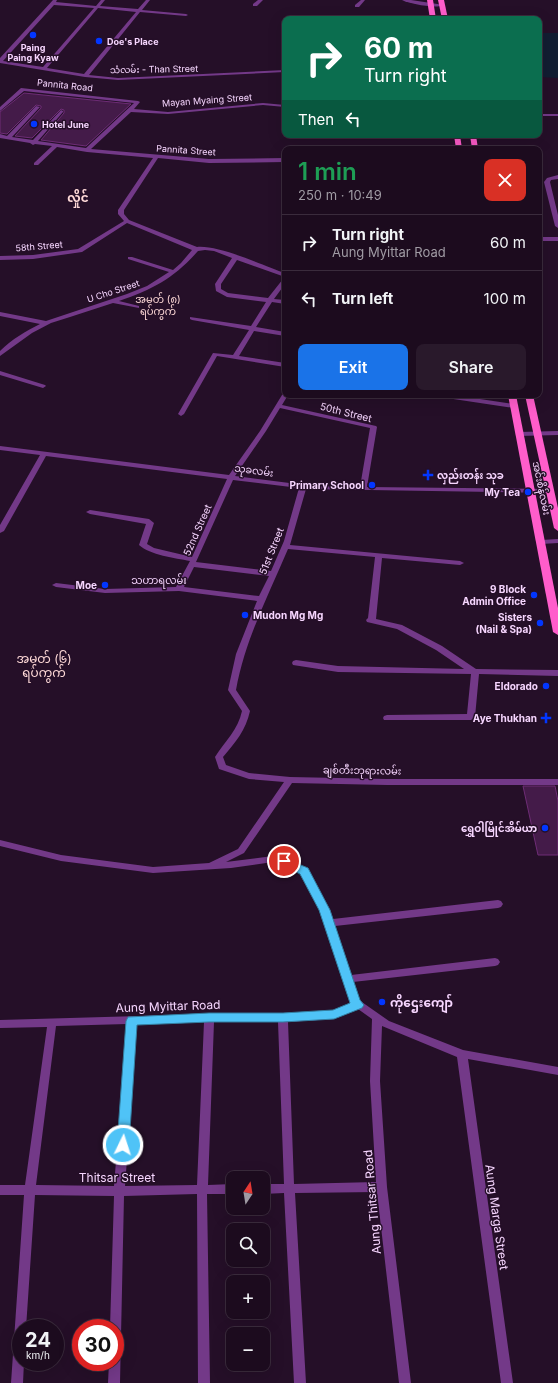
<!DOCTYPE html>
<html lang="en">
<head>
<meta charset="utf-8">
<style>
  :root { --surface:#1c0b1e; --page:#29192b; --text:#f1f3f6; --muted:#a09ba4; --line:#3a2b3c; --accent:#1a73e8 }
  body { margin:0; font-family:Inter,"Noto Sans Myanmar",sans-serif; background:var(--page); color:var(--text); height:100vh; display:flex; flex-direction:column; font-size:15px; white-space:nowrap }
  * { box-sizing:border-box; margin:0 }
  p { font-size:13px; color:var(--muted) }
  .icon { flex:none; width:22px; height:22px; fill:none; stroke:currentColor; stroke-width:2; stroke-linecap:round; stroke-linejoin:round }
  .map { position:relative; flex:1; overflow:hidden }
  .sheet { position:absolute; left:282px; top:146px; width:260px; height:252px; display:flex; flex-direction:column; background:var(--surface); border-radius:8px; box-shadow:0 4px 16px #0002,0 0 0 1px var(--line) }
  .sheet>* { flex:none }
  .top-card { position:absolute; left:282px; top:16px; width:260px; height:122px; border-radius:8px; box-shadow:0 4px 16px #0002,0 0 0 1px var(--line); background:#0b6e4f; color:#fff; overflow:hidden }
  .needle { width:26px; rotate:12deg }
  .controls { position:absolute; left:226px; top:1171px; display:grid; gap:8px }
  .controls a { display:grid; place-items:center; width:44px; height:44px; border-radius:8px; background:var(--surface); box-shadow:0 4px 16px #0002,0 0 0 1px var(--line); font-size:20px }
  .speed { position:absolute; left:12px; top:1319px; display:flex; gap:8px; font-size:20px; font-weight:700; text-align:center }
  .speed>* { display:grid; place-content:center; width:52px; height:52px; border-radius:50%; background:var(--surface); box-shadow:0 4px 16px #0002,0 0 0 1px var(--line); line-height:1 }
  .speed small { font-size:10px; font-weight:400 }
  .speed .limit { border:6px solid #d22; background:#fff; color:#111 }
  .pin { position:absolute; display:grid; place-items:center; width:34px; height:34px; color:#fff; margin:-17px; border:2px solid #fff; border-radius:50%; box-shadow:0 1px 4px #0007 }
  .me { position:absolute; width:44px; margin:-22px; rotate:4deg; stroke-linejoin:round; filter:drop-shadow(0 0 3px #0008) }
  .turn { display:flex; align-items:center; gap:14px; height:84px; padding:0 16px; font-size:18px }
  .turn .icon { width:52px; height:52px; stroke-width:2.5 }
  .turn b { display:block; font-size:28px; line-height:34px }
  .then { display:flex; align-items:center; height:38px; padding:0 16px; background:#0003; gap:8px; font-size:15px }
  .round { display:grid; place-items:center; flex:none; width:42px; height:42px; border-radius:8px; background:var(--page) }
  .head { display:flex; align-items:center; justify-content:space-between; height:68px; padding:0 16px }
  h1 { font-size:24px; font-weight:600; line-height:30px; color:#1e9e55 }
  .primary-button { display:flex; gap:8px; margin-top:auto; padding:8px 16px }
  .primary-button a { flex:1; height:46px; border-radius:8px; background:var(--accent); color:#fff; font-size:16px; font-weight:600; line-height:46px; text-align:center }
  .primary-button a+a { background:var(--page); color:var(--text) }
  ul { padding:0; list-style:none }
  li { display:flex; align-items:center; gap:12px; height:56px; padding:0 16px; border-top:1px solid var(--line) }
  li div { flex:1 }
  li b { display:block; font-size:15px }
  li em { font-style:normal }
  .map>svg:first-child { display:block }
  .green { fill:#121d32 }
  .building { fill:#441b49; stroke:#6e2c76 }
  .lines { fill:none; stroke-linecap:round; stroke-linejoin:round }
  .street { fill:#733988; fill-rule:evenodd }
  .primary { fill:#ff5dcb; fill-rule:evenodd }
  .route { fill:#4fc3f7; stroke:#337fa1 }
  .poi-dot { fill:#0236ff; stroke:#250f28; stroke-width:1.5 }
  .labels { text-anchor:middle; dominant-baseline:central; stroke-width:3; stroke-linejoin:round; paint-order:stroke }
  .far-poi-label { font-size:9px; font-weight:bold; fill:#f7d6ff; stroke:#250f28; text-anchor:start }
  .far-street-label { font-size:9px; fill:#f7d6ff; stroke:#250f28 }
  .far-quarter-label { font-size:10px; fill:#ffdad8; stroke:#250f28 }
  .street-label { font-size:10px; fill:#f7d6ff; stroke:#250f28 }
  .poi-label { font-size:10px; font-weight:bold; fill:#f7d6ff; stroke:#250f28; text-anchor:end }
  .far-district-label { font-size:12px; font-weight:bold; fill:#ffdad8; stroke:#250f28 }
  .quarter-label { font-size:12px; fill:#ffdad8; stroke:#250f28 }
  .near-poi-label { font-size:12px; font-weight:bold; fill:#f7d6ff; stroke:#250f28; text-anchor:start }
  .near-street-label { font-size:12px; fill:#f7d6ff; stroke:#250f28 }
</style>
</head>
<body>
<div class="map">
<svg width="558" height="1383" viewBox="0 0 558 1383">
  <rect width="100%" height="100%" fill="#250f28"/>
  <polygon class="green" points="539,33 558,33 558,78 539,77"/>
  <g class="building">
    <polygon points="24,93 131,104 86,146 41,140 64,113 64,110 61,109 32,138 15,136 41,108 41,106 36,105 7,134 0,133 0,112"/>
    <polygon points="523,786 555,786 558,801 558,855 538,855"/>
  </g>
  <g class="lines">
    <g class="street">
      <path d="M53 0H57L56 2 96 6 101 0H105L100 6 138 9 146 0H150L142 10 186 14 188 15 186 16 140 12 89 75 118 78 285 70V72L118 80 85 77 0 63V58ZM54 5 94 8 43 67 3 61ZM98 8 136 12 84 74 47 68Z"/>
      <polygon points="258,0 263,0 257,6 253,6 253,4"/>
      <polygon points="361,0 365,0 359,7 355,7 355,5"/>
      <path d="M402 0H411L444 5C436 9 410 4 402 0Z"/>
      <path d="M21 88 138 101 140 102 134 109 168 112 263 103 285 105V107L263 105 168 114 131 112 91 149 209 159 285 158V162L209 163 158 158 124 210V214L129 220 197 247C219 245 262 265 285 273V277L237 260 221 284V289L228 293 268 298 283 279 285 278V284L274 299 285 300V304L272 302 256 327 285 332V336L254 331 239 356 285 363V367L217 356 184 414 181 416 178 414 213 353 233 355 249 330 192 320 190 319V317L251 326 266 302 227 297 216 291 215 284 232 258 214 251 205 250 198 251C174 278 154 289 119 301L139 306V308L113 303 70 317 51 323 32 333 0 356V351C12 339 26 331 40 324L0 316V312L46 321 127 294 147 286 169 272 128 259V257H132L173 270 181 263 192 250 127 223 82 252 33 259 0 260V256L33 255 78 249 124 221 118 214V210L153 158 87 152 57 147 38 165H34V163L52 146 35 144 33 145 30 143 0 138V134L7 136 36 106 40 107 12 137 33 140 61 110 63 111V112L38 141 86 148 134 103 24 91 0 111V107Z"/>
      <rect x="539" y="114" width="19" height="2"/>
      <polygon points="558,175 558,179 551,180 550,182 558,215 558,228 555,226 544,182 547,178"/>
      <rect x="539" y="237" width="19" height="4"/>
      <polygon points="0,371 45,385 46,386 43,388 0,375"/>
      <path d="M285 393V395H288L282 405 376 426 377 427 367 487 550 489 553 491 550 493 306 489 290 545 460 561 464 563 460 565 382 558 376 619 402 625 442 646 476 669 558 670V676L479 674 475 717 471 720H384L383 718 384 716 387 715 467 714 471 674 338 672 293 665 292 663 293 661 296 660 338 666 464 669 436 650 397 629 367 622 366 620 368 618 375 557 288 549C268 596 245 640 236 690L250 711C246 730 235 743 223 757L226 765 249 773 290 777 387 779H558V785H387L292 783 244 853 226 862 273 856 287 859 307 869 330 910 333 919 498 900 501 901 503 904 501 907 498 908 335 926 351 975 495 958 498 959 500 962 498 965 495 966 353 982 359 1000 389 1021 463 1050 558 1067V1075L468 1059 513 1383H501L457 1057 382 1026 380 1081 387 1187 411 1383H399L377 1192 295 1193 306 1383H294L284 1193 263 1194V1184H284L278 1022H214L208 1185 233 1184V1194H207L210 1383H198L197 1194 124 1196 120 1383H108L109 1362H115V1328H110L114 1196 35 1195 26 1328H21V1362H24L23 1383H11L24 1195H0V1185H25L47 1027 0 1028V1020L209 1014H283L333 1011 351 1004 320 910 301 873 282 864 273 862 231 868 153 873 61 861 0 846V840L61 855 153 867 209 863 238 849 284 782 249 779 219 769 215 757C225 741 238 730 242 711L228 690 236 654 257 601 179 591 105 593 56 587 52 585 56 583 105 589 176 587 190 561C175 558 150 555 139 545L146 524 90 514 86 512 90 510 149 519 154 523 147 544 154 548 192 557 227 479 46 456 4 531 0 533V525L40 455 0 450V446L229 475 260 431 282 395ZM280 408 370 428 360 487 313 486 235 476 266 431ZM233 480 299 488 284 541 271 571 196 562ZM194 567 269 576 259 596 184 587ZM358 1009 372 1019 370 1081 376 1182 294 1184 288 1022 334 1019ZM204 1022 197 1185 125 1186 137 1024ZM127 1024 114 1186 36 1185 56 1026Z"/>
      <polygon points="437,395 453,395 514,404 517,406 514,408 440,397"/>
      <polygon points="558,431 558,435 519,436 516,434 519,432"/>
      <polygon points="558,539 558,543 541,544 537,542 541,540"/>
    </g>
    <g class="primary">
      <polygon points="427,0 433,0 436,19 430,19"/>
      <polygon points="438,0 444,0 448,19 442,19"/>
      <polygon points="454,135 460,135 462,149 456,149"/>
      <polygon points="470,135 476,135 478,149 472,149"/>
      <polygon points="508,395 516,395 558,608 558,635 553,632"/>
      <polygon points="525,395 533,395 558,508 558,531 554,528"/>
    </g>
  </g>
  <polygon class="route" points="284,858 308,868 330,910 360,1000 364,1005 362,1008 334,1019 283,1022 209,1022 137,1025 129,1145 127,1148 123,1150 119,1148 117,1145 126,1021 128,1017 209,1013 283,1013 333,1010 350,1003 319,910 300,874 281,864 279,861 281,859"/>
  <g class="poi-dot">
    <circle cx="33" cy="35" r="4"/>
    <circle cx="99" cy="41" r="4"/>
    <circle cx="34" cy="124" r="4"/>
    <path d="M426 469h4v4h4v4h-4v4h-4v-4h-4v-4h4z"/>
    <circle cx="372" cy="485" r="4"/>
    <circle cx="528" cy="492" r="4"/>
    <circle cx="105" cy="585" r="4"/>
    <circle cx="534" cy="595" r="4"/>
    <circle cx="245" cy="615" r="4"/>
    <circle cx="540" cy="623" r="4"/>
    <circle cx="546" cy="686" r="4"/>
    <path d="M544 712h4v4h4v4h-4v4h-4v-4h-4v-4h4z"/>
    <circle cx="545" cy="828" r="4"/>
    <circle cx="382" cy="1002" r="4"/>
  </g>
  <g class="labels">
    <g class="far-poi-label">
      <text x="107" y="41">Doe's Place</text>
      <text x="33" y="47" text-anchor="middle">Paing<tspan x="33" dy="10">Paing Kyaw</tspan></text>
      <text x="42" y="124">Hotel June</text>
    </g>
    <g class="far-street-label">
      <text transform="translate(154 69) rotate(-1)">သံလမ်း - Than Street</text>
      <text transform="translate(65 85) rotate(6)">Pannita Road</text>
      <text transform="translate(207 100) rotate(-4)">Mayan Myaing Street</text>
      <text transform="translate(186 150) rotate(4)">Pannita Street</text>
      <text transform="translate(39 246) rotate(-5)">58th Street</text>
      <text transform="translate(113 291) rotate(-18)">U Cho Street</text>
    </g>
    <g class="far-quarter-label">
      <text x="158" y="299">အမှတ် (၈)<tspan x="158" dy="12">ရပ်ကွက်</tspan></text>
    </g>
    <g class="street-label">
      <text transform="translate(346 412) rotate(14)">50th Street</text>
      <text transform="translate(254 470) rotate(8)">သုခလမ်း</text>
      <text transform="translate(542 488) rotate(78)">အင်းစိန်လမ်း</text>
      <text transform="translate(197 530) rotate(-66)">52nd Street</text>
      <text transform="translate(271 551) rotate(-68)">51st Street</text>
      <text x="159" y="580">သဟာရလမ်း</text>
      <text transform="translate(362 770) rotate(1)">ချစ်တီးဘုရားလမ်း</text>
    </g>
    <g class="poi-label">
      <text x="437" y="475" text-anchor="start">လှည်းတန်း သုခ</text>
      <text x="364" y="485">Primary School</text>
      <text x="520" y="492">My Tea</text>
      <text x="97" y="585">Moe</text>
      <text x="526" y="589">9 Block<tspan x="526" dy="12">Admin Office</tspan></text>
      <text x="253" y="615" text-anchor="start">Mudon Mg Mg</text>
      <text x="532" y="617">Sisters<tspan x="532" dy="12">(Nail &amp; Spa)</tspan></text>
      <text x="538" y="686">Eldorado</text>
      <text x="537" y="718">Aye Thukhan</text>
      <text x="537" y="828">ရွှေဝါမြိုင်အိမ်ယာ</text>
    </g>
    <g class="far-district-label">
      <text x="78" y="197">လှိုင်</text>
    </g>
    <g class="quarter-label">
      <text x="44" y="658">အမှတ် (၆)<tspan x="44" dy="14">ရပ်ကွက်</tspan></text>
    </g>
    <g class="near-poi-label">
      <text x="390" y="1002">ကိုဌေးကျော်</text>
    </g>
    <g class="near-street-label">
      <text transform="translate(168 1006) rotate(-2)">Aung Myittar Road</text>
      <text x="117" y="1177">Thitsar Street</text>
      <text transform="translate(372 1202) rotate(-95)">Aung Thitsar Road</text>
      <text transform="translate(497 1217) rotate(82)">Aung Marga Street</text>
    </g>
  </g>
</svg>
<div class="controls">
<a><svg class="needle" viewBox="-14 -14 28 28"><path d="M0-13l5 13h-10z" fill="#e53935"/><path d="M0 13l5-13h-10z" fill="#a09ba4"/></svg></a>
<a><svg class="icon" aria-label="search" viewBox="0 0 24 24"><circle cx="10" cy="10" r="6"/><path d="M15 15l6 6"/></svg></a>
<a>+</a>
<a>−</a>
</div>
<div class="speed"><div>24<small>km/h</small></div><div class="limit">30</div></div>
<div class="pin" style="left:284px;top:861px;background:#d93025"><svg class="icon" aria-label="arrive" viewBox="0 0 24 24"><path d="M6 21V4h12l-3 4 3 4H6"/></svg></div>
<svg class="me" style="left:123px;top:1145px" viewBox="-20 -20 40 40"><circle r="17" fill="#4fc3f7" stroke="#fff" stroke-width="3"/><path d="M0-11L8 9 0 5-8 9z" fill="#fff"/></svg>
<div class="top-card">
<div class="turn"><svg class="icon" aria-label="right" viewBox="0 0 24 24"><path d="M7 20v-9h11M14 6l5 5-5 5"/></svg><div><b>60 m</b>Turn right</div></div>
<div class="then">Then<svg class="icon" aria-label="left" viewBox="0 0 24 24"><path d="M17 20v-9H6M10 6l-5 5 5 5"/></svg></div>
</div>
<section class="sheet">
<div class="head"><div><h1>1 min</h1><p>250 m · 10:49</p></div><a class="round" style="background:#d93025;color:#fff"><svg class="icon" aria-label="close" viewBox="0 0 24 24"><path d="M6 6l12 12M18 6L6 18"/></svg></a></div>
<ul>
<li><svg class="icon" aria-label="right" viewBox="0 0 24 24"><path d="M7 20v-9h11M14 6l5 5-5 5"/></svg><div><b>Turn right</b><p>Aung Myittar Road</p></div><em>60 m</em></li>
<li><svg class="icon" aria-label="left" viewBox="0 0 24 24"><path d="M17 20v-9H6M10 6l-5 5 5 5"/></svg><div><b>Turn left</b></div><em>100 m</em></li>
</ul>
<div class="primary-button"><a>Exit</a><a>Share</a></div>
</section>
</div>
</body>
</html>
